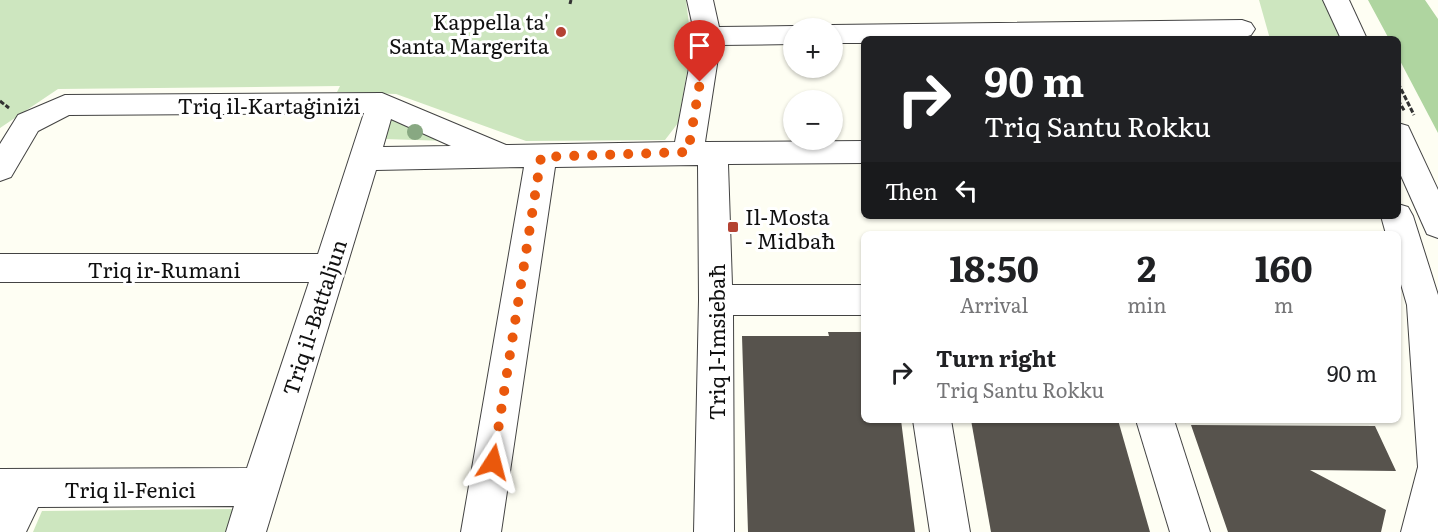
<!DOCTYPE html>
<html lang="en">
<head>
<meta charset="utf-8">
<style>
  :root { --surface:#fff; --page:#f6f6f6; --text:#202124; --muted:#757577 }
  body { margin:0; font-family:Literata,serif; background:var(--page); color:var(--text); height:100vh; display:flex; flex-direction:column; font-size:22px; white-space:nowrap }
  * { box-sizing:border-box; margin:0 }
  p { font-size:20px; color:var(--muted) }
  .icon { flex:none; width:33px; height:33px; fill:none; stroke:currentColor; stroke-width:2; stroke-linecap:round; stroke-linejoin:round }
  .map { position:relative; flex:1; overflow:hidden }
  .panel { position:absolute; left:861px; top:231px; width:540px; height:192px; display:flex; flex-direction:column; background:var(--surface); border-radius:9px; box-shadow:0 2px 4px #0004 }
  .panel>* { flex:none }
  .hud { position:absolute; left:861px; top:36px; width:540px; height:183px; border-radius:9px; box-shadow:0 2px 4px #0004; background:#202124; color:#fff; overflow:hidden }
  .controls { position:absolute; left:783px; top:18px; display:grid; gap:12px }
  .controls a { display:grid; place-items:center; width:60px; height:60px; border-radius:50%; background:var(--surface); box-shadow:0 2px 4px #0004; font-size:30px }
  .pin { position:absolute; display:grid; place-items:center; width:51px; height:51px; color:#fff; margin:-62px -26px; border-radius:50% 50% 50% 0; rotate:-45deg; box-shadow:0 0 6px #0007 }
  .pin .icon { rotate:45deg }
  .me { position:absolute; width:66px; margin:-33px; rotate:9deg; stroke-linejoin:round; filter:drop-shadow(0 0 4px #0008) }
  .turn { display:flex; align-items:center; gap:21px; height:126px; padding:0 24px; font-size:27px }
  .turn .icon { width:78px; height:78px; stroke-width:2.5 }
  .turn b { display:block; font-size:42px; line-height:51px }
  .then { display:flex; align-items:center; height:57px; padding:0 24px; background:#0003; gap:12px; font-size:22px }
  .eta { display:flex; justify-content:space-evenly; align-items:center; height:102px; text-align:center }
  .eta b { font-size:36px; font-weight:700; line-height:42px }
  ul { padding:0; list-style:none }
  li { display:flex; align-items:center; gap:18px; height:78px; padding:0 24px }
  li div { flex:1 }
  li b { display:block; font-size:22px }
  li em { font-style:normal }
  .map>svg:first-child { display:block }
  .green { fill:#cde6bf }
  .forest { fill:#afd5a0 }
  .building { fill:#57534d }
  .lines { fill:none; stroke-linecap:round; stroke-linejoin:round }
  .minor-casing { stroke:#434343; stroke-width:2 }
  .path { stroke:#323232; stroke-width:3; stroke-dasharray:5 2; stroke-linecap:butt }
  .minor { fill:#fff; fill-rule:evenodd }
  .tree { fill:#88a882 }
  .route { stroke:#ea580c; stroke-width:10; stroke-dasharray:0 18 }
  .poi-dot { fill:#b44233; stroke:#fff; stroke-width:2 }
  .labels { text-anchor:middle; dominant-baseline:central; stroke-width:6; stroke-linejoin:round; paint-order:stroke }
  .poi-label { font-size:21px; fill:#101010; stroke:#fff; text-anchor:end }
  .street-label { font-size:21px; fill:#101010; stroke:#fff }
</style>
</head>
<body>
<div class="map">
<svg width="1438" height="532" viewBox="0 0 1438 532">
  <rect width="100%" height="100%" fill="#fefef3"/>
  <g class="green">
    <polygon points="0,0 686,0 691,41 688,66 678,123 665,140 526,141 396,94 337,92 340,86 58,89 0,128"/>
    <polygon points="1259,0 1325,0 1343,39 1270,39"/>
    <polygon points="391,115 448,141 384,139"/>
    <polygon points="237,509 229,532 33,532 42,511"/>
  </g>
  <polygon class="forest" points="1368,0 1425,0 1438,19 1438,133 1398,57 1398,39 1389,39"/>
  <g class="building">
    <polygon points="828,332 864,332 864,420 901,420 915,532 748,532 742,336 829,336"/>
    <polygon points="971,420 1118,420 1150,532 991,532"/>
    <polygon points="1191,425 1375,426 1396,471 1310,470 1386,510 1381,532 1228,532"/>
  </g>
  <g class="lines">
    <g class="minor-casing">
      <g id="minor">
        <path d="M687 0H713L719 27 794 26 803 28H794V44L720 45 705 142 864 141V163L728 164 732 285H864V315H733L734 532H694L699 300 698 165 555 167 501 532H461L524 167 376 170 266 532H226L234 506 38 507 26 532H0V469L247 468 309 282H0V254H318L364 113 69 115 38 131 11 177 0 181V144L18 115 65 95 382 93 506 145 675 142 695 36ZM391 119 451 146 383 147Z"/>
        <polygon points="1323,0 1349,0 1367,39 1341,39"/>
        <polygon points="1242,20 1251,23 1255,29 1251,35 1242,38 864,39 864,43 832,43 832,28 822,28 832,25"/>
        <polygon points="1398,123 1408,126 1438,190 1438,238 1427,234 1398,169"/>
        <polygon points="1398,204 1408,207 1413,216 1438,295 1438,532 1401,532 1418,467 1407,305 1398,274 1398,234 1386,234 1381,216 1398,216"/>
        <polygon points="913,420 951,420 970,532 930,532"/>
        <polygon points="1136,420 1174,420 1210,532 1170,532"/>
      </g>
    </g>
    <g class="path">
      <polyline points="570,4 571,0"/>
      <polyline points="1398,83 1414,115"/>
      <polyline points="1398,100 1405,112"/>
      <polyline points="0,101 9,108"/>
    </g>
    <use href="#minor" class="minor"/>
  </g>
  <circle class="tree" cx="415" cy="132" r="8"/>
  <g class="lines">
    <polyline class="route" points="493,462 541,157 688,152 700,82"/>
  </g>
  <g class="poi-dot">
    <circle cx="561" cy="32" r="6"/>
    <rect x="727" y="221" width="12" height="12" rx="3"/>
  </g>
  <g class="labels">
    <g class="poi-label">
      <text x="549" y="20">Kappella ta'<tspan x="549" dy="24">Santa Margerita</tspan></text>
      <text x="745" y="215" text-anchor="start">Il-Mosta<tspan x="745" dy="24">- Midbaħ</tspan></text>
    </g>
    <g class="street-label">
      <text x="269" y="104">Triq il-Kartaġiniżi</text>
      <text x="164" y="268">Triq ir-Rumani</text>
      <text transform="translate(313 317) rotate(-72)">Triq il-Battaljun</text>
      <text transform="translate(715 342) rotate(-90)">Triq l-Imsiebaħ</text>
      <text x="130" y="488">Triq il-Fenici</text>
    </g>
  </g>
</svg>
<div class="controls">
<a>+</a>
<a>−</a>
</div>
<div class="pin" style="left:700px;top:82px;background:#d93025"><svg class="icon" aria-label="arrive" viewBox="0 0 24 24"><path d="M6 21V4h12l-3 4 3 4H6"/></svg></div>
<svg class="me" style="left:493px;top:462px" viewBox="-20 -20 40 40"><path d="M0-17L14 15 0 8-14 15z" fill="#ea580c" stroke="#fff" stroke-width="4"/></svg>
<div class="hud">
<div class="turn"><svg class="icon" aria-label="right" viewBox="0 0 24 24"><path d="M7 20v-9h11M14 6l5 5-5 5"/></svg><div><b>90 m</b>Triq Santu Rokku</div></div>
<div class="then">Then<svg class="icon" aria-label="left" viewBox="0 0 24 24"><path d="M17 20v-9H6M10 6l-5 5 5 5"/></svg></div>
</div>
<section class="panel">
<div class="eta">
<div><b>18:50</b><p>Arrival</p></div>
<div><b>2</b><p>min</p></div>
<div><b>160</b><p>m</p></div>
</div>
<ul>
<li><svg class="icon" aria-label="right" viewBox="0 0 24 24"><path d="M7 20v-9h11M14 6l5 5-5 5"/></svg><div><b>Turn right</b><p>Triq Santu Rokku</p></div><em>90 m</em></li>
</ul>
</section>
</div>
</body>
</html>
